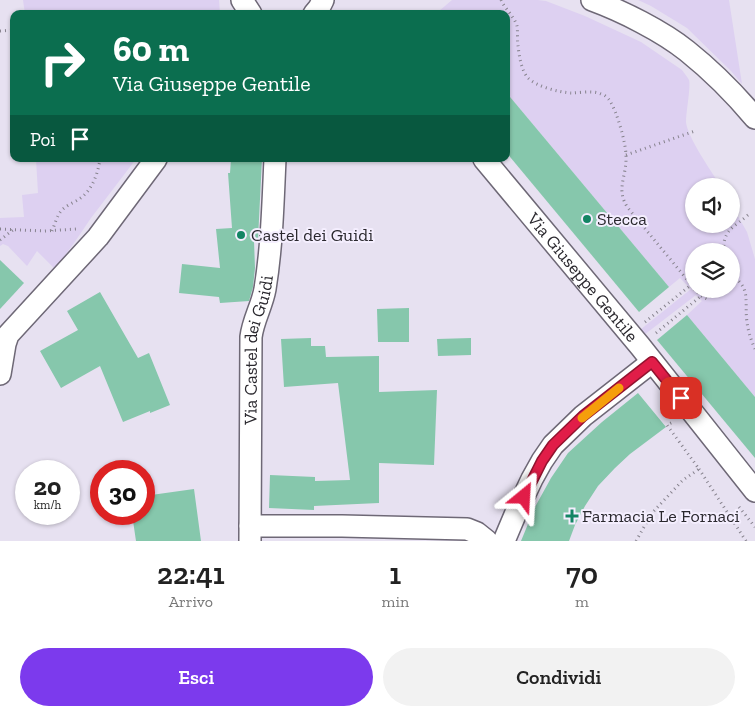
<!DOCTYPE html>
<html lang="it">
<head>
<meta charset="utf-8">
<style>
  :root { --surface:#fff; --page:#f2f2f2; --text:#222; --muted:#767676; --accent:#7c3aed }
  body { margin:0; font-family:"Zilla Slab",serif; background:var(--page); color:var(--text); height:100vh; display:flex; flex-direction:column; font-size:19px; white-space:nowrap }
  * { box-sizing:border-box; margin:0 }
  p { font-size:16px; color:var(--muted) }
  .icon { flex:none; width:28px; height:28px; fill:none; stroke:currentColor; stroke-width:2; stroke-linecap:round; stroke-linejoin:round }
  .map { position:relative; height:541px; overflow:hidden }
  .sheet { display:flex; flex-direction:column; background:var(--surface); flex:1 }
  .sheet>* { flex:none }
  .guide { position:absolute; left:10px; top:10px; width:500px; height:152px; border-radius:10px; box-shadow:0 1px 4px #0004; background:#0b6e4f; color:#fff; overflow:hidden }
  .tools { position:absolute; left:685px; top:178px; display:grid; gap:10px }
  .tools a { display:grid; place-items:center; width:55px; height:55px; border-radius:50%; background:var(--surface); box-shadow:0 1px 4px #0004; font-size:25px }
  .speed { position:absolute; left:15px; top:460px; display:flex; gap:10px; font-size:25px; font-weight:700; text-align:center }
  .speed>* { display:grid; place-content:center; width:65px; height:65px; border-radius:50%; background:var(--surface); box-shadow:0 1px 4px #0004; line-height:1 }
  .speed small { font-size:12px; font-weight:400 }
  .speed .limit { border:8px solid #d22; background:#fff; color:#111 }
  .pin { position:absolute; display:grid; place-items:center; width:42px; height:42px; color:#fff; margin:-21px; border-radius:10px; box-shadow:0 2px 8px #0006 }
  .me { position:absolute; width:55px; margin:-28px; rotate:27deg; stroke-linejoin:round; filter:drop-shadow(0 0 4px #0008) }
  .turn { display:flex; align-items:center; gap:18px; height:105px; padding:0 20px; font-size:22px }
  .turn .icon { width:65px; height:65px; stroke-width:2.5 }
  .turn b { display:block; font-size:35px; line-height:42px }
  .then { display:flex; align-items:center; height:48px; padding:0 20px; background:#0003; gap:10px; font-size:19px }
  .eta { display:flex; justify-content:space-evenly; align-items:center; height:85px; text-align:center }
  .eta b { font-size:30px; font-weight:600; line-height:35px }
  .action { display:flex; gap:10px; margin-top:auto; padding:10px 20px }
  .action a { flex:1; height:58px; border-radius:30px; background:var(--accent); color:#fff; font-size:20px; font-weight:600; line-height:58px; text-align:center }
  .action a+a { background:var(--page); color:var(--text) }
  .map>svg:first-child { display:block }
  .green { fill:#ddd0f1; fill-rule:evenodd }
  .building { fill:#86c7ac }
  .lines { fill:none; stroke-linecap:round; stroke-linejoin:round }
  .street-casing { stroke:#6e6876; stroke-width:24 }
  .path { stroke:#87838e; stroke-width:3; stroke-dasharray:1 4; stroke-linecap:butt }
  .street { stroke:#fff; stroke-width:21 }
  .route-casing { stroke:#92132f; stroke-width:12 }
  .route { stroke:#e11d48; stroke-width:9 }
  .slow { stroke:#f59e0b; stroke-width:9 }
  .poi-dot { fill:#138564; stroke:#f4eefe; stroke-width:2 }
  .labels { text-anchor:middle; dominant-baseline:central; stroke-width:4; stroke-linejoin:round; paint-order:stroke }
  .poi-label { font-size:18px; fill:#2a282e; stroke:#f4eefe; text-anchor:start }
  .street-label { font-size:18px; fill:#2a282e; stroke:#f4eefe }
</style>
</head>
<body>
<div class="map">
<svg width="755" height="541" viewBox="0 0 755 541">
  <rect width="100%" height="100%" fill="#e7e1f1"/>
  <g class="green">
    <polygon points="23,0 219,0 220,14 25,14"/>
    <path d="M452 0H538L546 1 585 16 641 42 682 70C684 73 687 76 689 80 691 86 686 112 686 122 687 136 712 173 721 186H694V224H731V204L747 232 755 259V397L687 315 702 301 696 295 644 335 640 330 691 289 680 278 669 287 506 92V14H441L439 11ZM694 251H731V289H694Z"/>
    <polygon points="638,0 729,0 742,84 731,71 687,28 651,6"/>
    <polygon points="36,159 136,159 91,218 74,243 55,269 37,251 27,266 8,246 3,244 0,246 0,218 24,217 22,195 38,193"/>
  </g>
  <g class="building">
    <polygon points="506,92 669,287 639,312 506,152"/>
    <polygon points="231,159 262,159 258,239 258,241 254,241 255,268 253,287 249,301 220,303 219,297 179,293 182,264 220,268 216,229 232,228 228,173 230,173"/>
    <polygon points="0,260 24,283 0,309"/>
    <polygon points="100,292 138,358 149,353 170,405 150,413 150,411 123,422 100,366 61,388 40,351 78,330 67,311"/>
    <polygon points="409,308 409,342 378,342 377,309"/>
    <polygon points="687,315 755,397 755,458 657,340"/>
    <polygon points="311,338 311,346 325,346 326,357 379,356 379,392 437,390 434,465 379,463 379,503 314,506 314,510 269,508 270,475 315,477 315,481 350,480 338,383 284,387 281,339"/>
    <polygon points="471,338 471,355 438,356 437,339"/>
    <polygon points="638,393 666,427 630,454 615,468 598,486 585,506 575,525 569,541 521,541 535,507 551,478 568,453 602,422"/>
    <polygon points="194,489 201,541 136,541 132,514 144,514 144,496"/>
  </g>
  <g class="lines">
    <g class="street-casing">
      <g id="street">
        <polyline points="242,0 251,14"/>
        <path d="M592 0C622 11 662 31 687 51 712 71 734 93 755 118"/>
        <polyline points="314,14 319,8 323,0"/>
        <path id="s1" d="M484 159 640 346 755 491"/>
        <polyline points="0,374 5,344 8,335 98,237 156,159"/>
        <polyline points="250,526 342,526 467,529 477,533 487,541"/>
        <path id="s2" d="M250 541 251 337C253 320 262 306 265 289 272 246 273 202 275 159"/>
        <polyline points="504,541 515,515 532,479 542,461 553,445 583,416 652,362"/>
      </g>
    </g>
    <g class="path">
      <path d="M501 0C505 9 514 16 517 26 518 32 517 39 518 45 519 55 521 70 528 78 537 87 559 92 571 93 580 93 592 90 601 94 605 95 608 98 610 101 617 112 626 143 626 156 627 177 615 189 628 208L694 288"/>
      <polyline points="0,31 14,30"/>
      <polyline points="626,155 695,131"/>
      <polyline points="0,229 44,231 77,229"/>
      <path d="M52 231C55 224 57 215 62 210 68 204 76 202 82 197 93 188 98 173 100 159"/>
      <polyline points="0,240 13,230"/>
      <path d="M724 251C722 231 734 227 748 215"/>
      <path d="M731 275C752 288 744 302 747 322 748 331 751 340 755 349"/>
      <polyline points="694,289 701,296 707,299 712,295 715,289"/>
      <polyline points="645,322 691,285"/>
      <polyline points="656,333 701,296"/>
      <polyline points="699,469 746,541"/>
      <polyline points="739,507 755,527"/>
      <polyline points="636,541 652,513 683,480 699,469 667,425 673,422"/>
    </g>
    <use href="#street" class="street"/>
  </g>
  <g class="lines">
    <g class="route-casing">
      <polyline id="route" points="524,497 542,461 553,445 583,416 652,362 681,398"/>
    </g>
    <use href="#route" class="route"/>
    <polyline class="slow" points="582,418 619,388"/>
  </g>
  <g class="poi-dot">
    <circle cx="587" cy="219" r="5"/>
    <circle cx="241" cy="235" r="5"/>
    <path d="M569.5 508.5h5v5h5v5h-5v5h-5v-5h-5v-5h5z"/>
  </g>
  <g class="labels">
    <g class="poi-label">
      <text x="597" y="219">Stecca</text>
      <text x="251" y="235">Castel dei Guidi</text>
      <text x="582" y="516">Farmacia Le Fornaci</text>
    </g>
    <g class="street-label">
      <text stroke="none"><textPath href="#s1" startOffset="154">Via Giuseppe Gentile</textPath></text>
      <text stroke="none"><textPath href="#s2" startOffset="192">Via Castel dei Guidi</textPath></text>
    </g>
  </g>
</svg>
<div class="tools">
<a><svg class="icon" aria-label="sound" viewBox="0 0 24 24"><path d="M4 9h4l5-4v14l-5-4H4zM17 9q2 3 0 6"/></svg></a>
<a><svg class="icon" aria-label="layers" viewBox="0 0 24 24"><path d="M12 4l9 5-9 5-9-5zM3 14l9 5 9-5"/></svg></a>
</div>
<div class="speed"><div>20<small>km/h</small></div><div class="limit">30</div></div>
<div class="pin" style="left:681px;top:398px;background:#d93025"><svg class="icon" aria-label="arrive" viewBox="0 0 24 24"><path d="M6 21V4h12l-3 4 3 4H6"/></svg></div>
<svg class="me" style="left:524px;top:497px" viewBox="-20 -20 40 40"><path d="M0-17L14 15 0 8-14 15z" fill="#e11d48" stroke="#fff" stroke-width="4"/></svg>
<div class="guide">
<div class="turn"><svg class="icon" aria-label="right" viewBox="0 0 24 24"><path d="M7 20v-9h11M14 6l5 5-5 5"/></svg><div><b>60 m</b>Via Giuseppe Gentile</div></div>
<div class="then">Poi<svg class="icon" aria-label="arrive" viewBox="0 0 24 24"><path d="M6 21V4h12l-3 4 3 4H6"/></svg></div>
</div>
</div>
<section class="sheet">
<div class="eta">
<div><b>22:41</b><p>Arrivo</p></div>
<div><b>1</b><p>min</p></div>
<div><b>70</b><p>m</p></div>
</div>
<div class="action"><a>Esci</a><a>Condividi</a></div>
</section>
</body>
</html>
